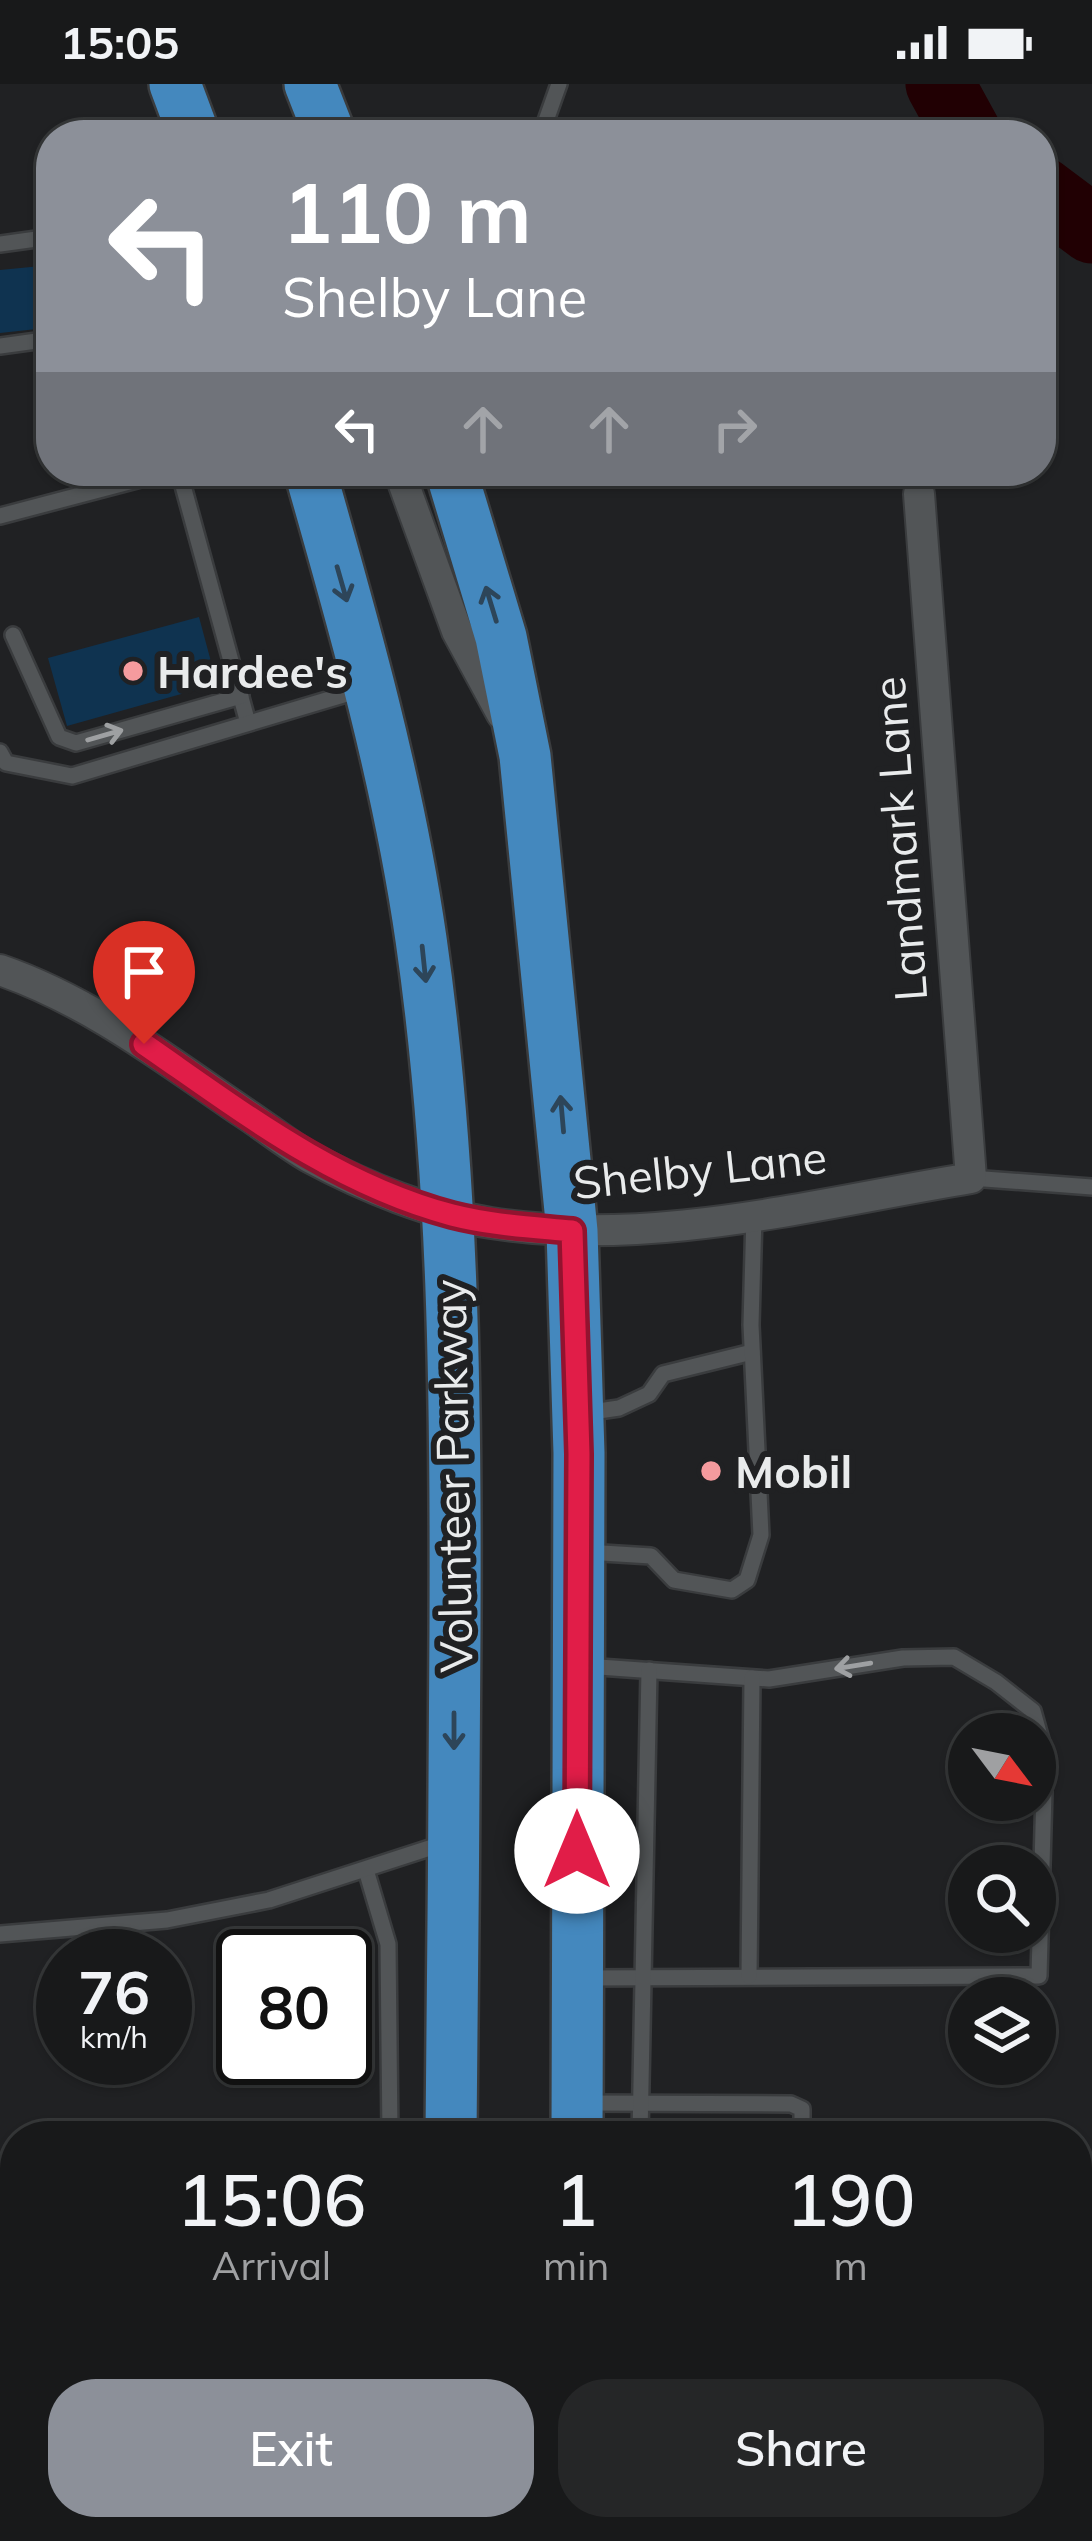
<!DOCTYPE html>
<html lang="en">
<head>
<meta charset="utf-8">
<style>
  :root { --surface:#18191a; --page:#252627; --text:#f1f3f6; --muted:#9fa0a2; --line:#363839; --accent:#8c9099 }
  body { margin:0; font-family:Mulish,sans-serif; background:var(--page); color:var(--text); height:100vh; display:flex; flex-direction:column; font-size:45px; white-space:nowrap }
  * { box-sizing:border-box; margin:0 }
  p { font-size:39px; color:var(--muted) }
  .icon { flex:none; width:66px; height:66px; fill:none; stroke:currentColor; stroke-width:2; stroke-linecap:round; stroke-linejoin:round }
  .map { position:relative; flex:1; overflow:hidden }
  .panel { position:absolute; left:0px; top:2037px; width:1092px; height:420px; display:flex; flex-direction:column; background:var(--surface); border-radius:48px 48px 0 0; box-shadow:0 3px 9px #0004,0 0 0 3px var(--line) }
  .panel>* { flex:none }
  .hud { position:absolute; left:36px; top:36px; width:1020px; height:366px; border-radius:48px; box-shadow:0 3px 9px #0004,0 0 0 3px var(--line); background:#8c9099; color:#fff; overflow:hidden }
  .needle { width:78px; rotate:122deg }
  .tools { position:absolute; left:948px; top:1629px; display:grid; gap:24px }
  .tools a { display:grid; place-items:center; width:108px; height:108px; border-radius:50%; background:var(--surface); box-shadow:0 3px 9px #0004,0 0 0 3px var(--line); font-size:60px }
  .speed { position:absolute; left:36px; top:1845px; display:flex; gap:24px; font-size:60px; font-weight:700; text-align:center }
  .speed>* { display:grid; place-content:center; width:156px; height:156px; border-radius:50%; background:var(--surface); box-shadow:0 3px 9px #0004,0 0 0 3px var(--line); line-height:1 }
  .speed small { font-size:30px; font-weight:400 }
  .speed .limit { border:6px solid #111; border-radius:18px; background:#fff; color:#111 }
  .pin { position:absolute; display:grid; place-items:center; width:102px; height:102px; color:#fff; margin:-123px -51px; border-radius:50% 50% 50% 0; rotate:-45deg; box-shadow:0 0 12px #0007 }
  .pin .icon { rotate:45deg }
  .me { position:absolute; width:132px; margin:-66px; rotate:0deg; stroke-linejoin:round; filter:drop-shadow(0 0 9px #0008) }
  .turn { display:flex; align-items:center; gap:42px; height:252px; padding:0 48px; font-size:54px }
  .turn .icon { width:156px; height:156px; stroke-width:2.5 }
  .turn b { display:block; font-size:84px; line-height:102px }
  .lanes { display:flex; align-items:center; height:114px; padding:0 48px; background:#0003; justify-content:center; gap:60px; direction:ltr }
  .lanes .off { opacity:.35 }
  .eta { display:flex; justify-content:space-evenly; align-items:center; height:204px; text-align:center }
  .eta b { font-size:72px; font-weight:600; line-height:84px }
  .primary-button { display:flex; gap:24px; margin-top:auto; padding:24px 48px }
  .primary-button a { flex:1; height:138px; border-radius:48px; background:var(--accent); color:#fff; font-size:48px; font-weight:600; line-height:138px; text-align:center }
  .primary-button a+a { background:var(--page); color:var(--text) }
  .status { display:flex; justify-content:space-between; align-items:center; height:84px; padding:0 60px; background:var(--surface); direction:ltr }
  .status svg { height:33px; fill:currentColor }
  .map>svg:first-child { display:block }
  .lines { fill:none; stroke-linecap:round; stroke-linejoin:round }
  .river { stroke:#210003; stroke-width:69 }
  .building { fill:#0f3350 }
  .service-casing { stroke:#3a3c3e; stroke-width:20 }
  .minor-casing { stroke:#3a3c3e; stroke-width:34 }
  .trunk-casing { stroke:#3a3c3e; stroke-width:56 }
  .service { stroke:#525557; stroke-width:15 }
  .minor { stroke:#525557; stroke-width:30 }
  .trunk { stroke:#4488be; stroke-width:51 }
  .oneway { stroke:#2d4559 }
  .oneway2 { stroke:#9ea0a2 }
  .route-casing { stroke:#92132f; stroke-width:30 }
  .route { stroke:#e11d48; stroke-width:21 }
  .poi-dot { fill:#f59b9e; stroke:#202123; stroke-width:4.5 }
  .labels { text-anchor:middle; dominant-baseline:central; stroke-width:12; stroke-linejoin:round; paint-order:stroke }
  .poi-label { font-size:45px; font-weight:bold; fill:#e9ebec; stroke:#202123; text-anchor:start }
  .street-label { font-size:45px; fill:#e9ebec; stroke:#202123 }
</style>
</head>
<body>
<div class="status"><b>15:05</b><svg viewBox="0 0 49 12"><path d="M0 12V9h3v3zM5 12V6h3v6zM10 12V3h3v9zM15 12V0h3v12zM26 1h20v11H26zM47 4h2v5h-2z"/></svg></div>
<div class="map">
<svg width="1092" height="2457" viewBox="0 0 1092 2457">
  <rect width="100%" height="100%" fill="#202123"/>
  <g class="lines">
    <g class="river">
      <polyline points="940,0 968,51"/>
      <polyline points="1041,107 1092,145"/>
    </g>
  </g>
  <g class="building">
    <polygon points="41,182 46,244 0,249 0,186"/>
    <polygon points="199,533 217,600 67,642 48,574"/>
  </g>
  <g class="lines">
    <g class="service-casing">
      <g id="service">
        <polyline points="535,51 543,45 559,0"/>
        <polyline points="0,160 51,153"/>
        <polyline points="0,262 51,255"/>
        <polyline points="179,387 248,639"/>
        <polyline points="0,432 171,387"/>
        <polyline points="13,551 59,653 76,659 241,612"/>
        <polyline points="0,668 6,679 72,692 360,606"/>
        <polyline points="971,1094 1092,1103"/>
        <polyline points="585,1329 619,1324 649,1310 663,1290 752,1268"/>
        <polyline points="586,1468 651,1472 674,1496 732,1506 747,1496 761,1451 751,1241 754,1131"/>
        <polyline points="585,1582 769,1595 903,1574 954,1573 996,1598 1033,1627 1045,1670 1039,1892 585,1894"/>
        <polyline points="366,1786 388,1860 390,2052"/>
        <polyline points="0,1850 167,1836 269,1816 445,1759"/>
        <polyline points="749,1892 752,1594"/>
        <polyline points="586,2019 791,2020 802,2025 802,2052"/>
        <polyline points="640,2052 649,1586"/>
        <polyline points="1077,2257 1092,2275"/>
        <polyline points="166,2457 312,2449 348,2442"/>
      </g>
    </g>
    <g class="minor-casing">
      <g id="minor">
        <polyline points="399,387 457,547 502,630"/>
        <path d="M0 886C90 917 165 975 243 1028 266 1043 288 1061 311 1074 365 1103 431 1130 491 1139 650 1164 814 1120 971 1094L919 410"/>
      </g>
    </g>
    <g class="trunk-casing">
      <g id="trunk">
        <polyline points="175,0 194,51"/>
        <polyline points="310,0 330,51"/>
        <path d="M310 387C354 541 398 696 421 855 454 1083 456 1314 455 1544 454 1713 453 1883 451 2052"/>
        <polyline points="451,387 501,553 525,672 572,1147 579,1369 577,2052"/>
        <polyline points="446,2457 446,2442"/>
        <polyline points="566,2457 567,2442"/>
      </g>
    </g>
    <use href="#service" class="service"/>
    <use href="#minor" class="minor"/>
    <use href="#trunk" class="trunk"/>
  </g>
  <defs><path id="oneway-shaft" d="M-6 0H5M1.5-3L5.5 0L1.5 3" fill="none" stroke-width="1.6" stroke-linecap="round" stroke-linejoin="round" transform="scale(3)"/></defs>
  <g class="oneway">
    <use href="#oneway-shaft" transform="translate(342 500) rotate(74)"/>
    <use href="#oneway-shaft" transform="translate(491 520) rotate(-107)"/>
    <use href="#oneway-shaft" transform="translate(424 880) rotate(84)"/>
    <use href="#oneway-shaft" transform="translate(562 1030) rotate(-95)"/>
    <use href="#oneway-shaft" transform="translate(454 1647) rotate(90)"/>
  </g>
  <g class="oneway2">
    <use href="#oneway-shaft" transform="translate(105 651) rotate(-16)"/>
    <use href="#oneway-shaft" transform="translate(853 1582) rotate(171)"/>
  </g>
  <g class="lines">
    <g class="route-casing">
      <path id="route" d="M144 960C241 1027 335 1100 452 1131 491 1141 531 1143 572 1147L579 1370 577 1767"/>
    </g>
    <use href="#route" class="route"/>
  </g>
  <g class="poi-dot">
    <circle cx="133" cy="587" r="12"/>
    <circle cx="711" cy="1387" r="12"/>
  </g>
  <g class="labels">
    <g class="poi-label">
      <text x="157" y="587">Hardee's</text>
      <text x="735" y="1387">Mobil</text>
    </g>
    <g class="street-label">
      <text transform="translate(899 755) rotate(-94)">Landmark Lane</text>
      <text transform="translate(700 1085) rotate(-6)">Shelby Lane</text>
      <text transform="translate(452 1392) rotate(-91)">Volunteer Parkway</text>
    </g>
  </g>
</svg>
<div class="tools">
<a><svg class="needle" viewBox="-14 -14 28 28"><path d="M0-13l5 13h-10z" fill="#e53935"/><path d="M0 13l5-13h-10z" fill="#9fa0a2"/></svg></a>
<a><svg class="icon" aria-label="search" viewBox="0 0 24 24"><circle cx="10" cy="10" r="6"/><path d="M15 15l6 6"/></svg></a>
<a><svg class="icon" aria-label="layers" viewBox="0 0 24 24"><path d="M12 4l9 5-9 5-9-5zM3 14l9 5 9-5"/></svg></a>
</div>
<div class="speed"><div>76<small>km/h</small></div><div class="limit">80</div></div>
<div class="pin" style="left:144px;top:960px;background:#d93025"><svg class="icon" aria-label="arrive" viewBox="0 0 24 24"><path d="M6 21V4h12l-3 4 3 4H6"/></svg></div>
<svg class="me" style="left:577px;top:1767px" viewBox="-20 -20 40 40"><circle r="19" fill="#fff"/><path d="M0-13L10 11 0 6-10 11z" fill="#e11d48"/></svg>
<div class="hud">
<div class="turn"><svg class="icon" aria-label="left" viewBox="0 0 24 24"><path d="M17 20v-9H6M10 6l-5 5 5 5"/></svg><div><b>110 m</b>Shelby Lane</div></div>
<div class="lanes"><svg class="icon" aria-label="left" viewBox="0 0 24 24"><path d="M17 20v-9H6M10 6l-5 5 5 5"/></svg><svg class="icon off" aria-label="ahead" viewBox="0 0 24 24"><path d="M12 20V5M6 11l6-6 6 6"/></svg><svg class="icon off" aria-label="ahead" viewBox="0 0 24 24"><path d="M12 20V5M6 11l6-6 6 6"/></svg><svg class="icon off" aria-label="right" viewBox="0 0 24 24"><path d="M7 20v-9h11M14 6l5 5-5 5"/></svg></div>
</div>
<section class="panel">
<div class="eta">
<div><b>15:06</b><p>Arrival</p></div>
<div><b>1</b><p>min</p></div>
<div><b>190</b><p>m</p></div>
</div>
<div class="primary-button"><a>Exit</a><a>Share</a></div>
</section>
</div>
</body>
</html>
